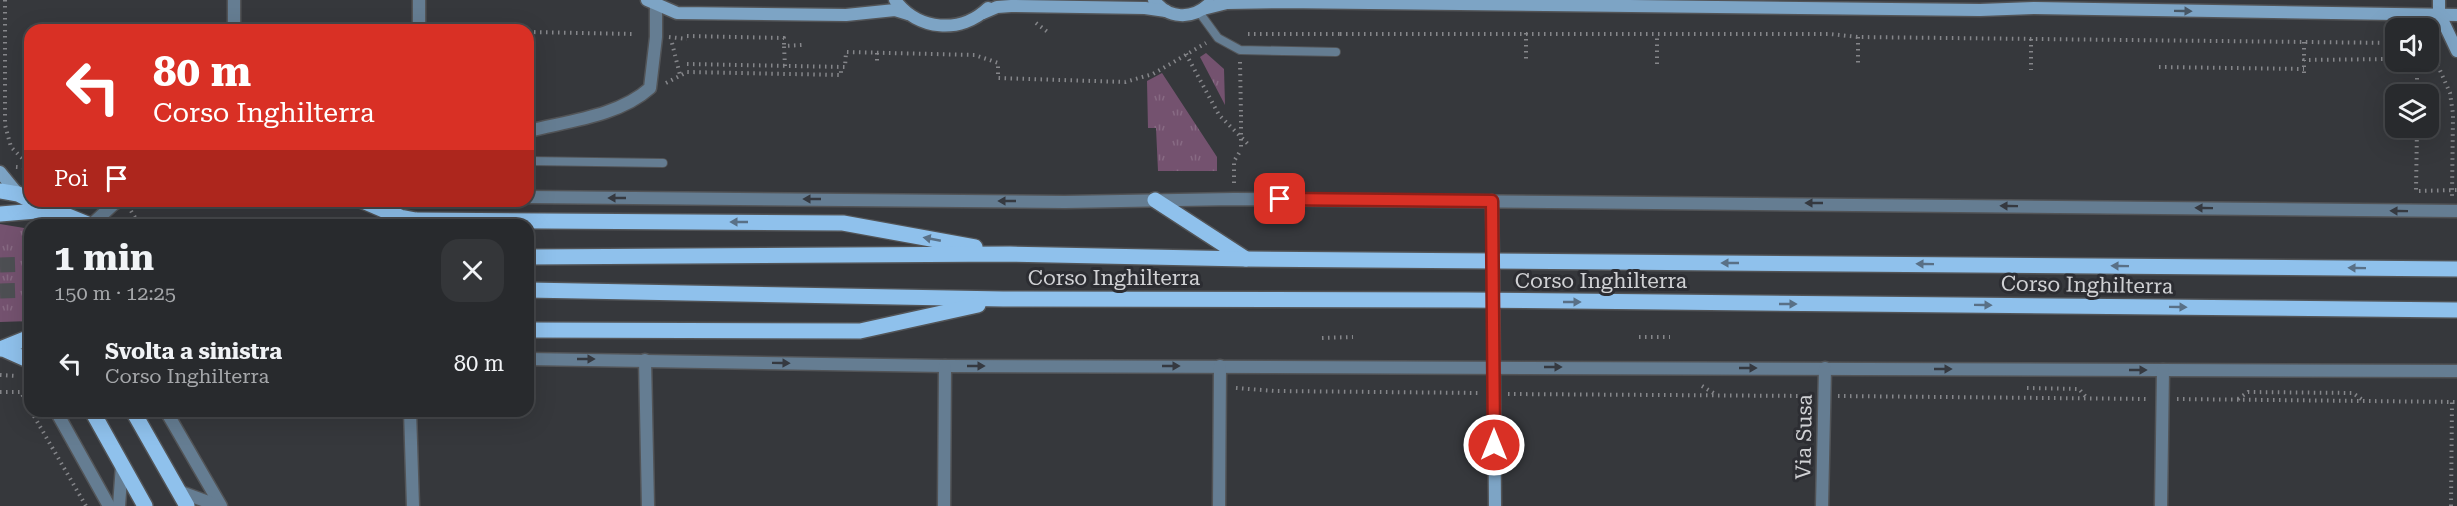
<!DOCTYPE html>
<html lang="it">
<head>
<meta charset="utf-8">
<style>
  :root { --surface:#282a2d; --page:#343639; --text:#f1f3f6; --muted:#a5a7aa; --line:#444649 }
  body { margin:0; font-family:"Roboto Serif",serif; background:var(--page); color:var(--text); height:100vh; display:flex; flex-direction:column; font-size:22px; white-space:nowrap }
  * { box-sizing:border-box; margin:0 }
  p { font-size:20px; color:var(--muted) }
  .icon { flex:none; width:33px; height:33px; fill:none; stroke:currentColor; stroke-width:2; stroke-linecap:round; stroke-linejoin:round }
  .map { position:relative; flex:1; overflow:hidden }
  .details { position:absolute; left:24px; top:219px; width:510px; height:198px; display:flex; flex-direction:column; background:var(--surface); border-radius:18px; box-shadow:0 6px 24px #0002,0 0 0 2px var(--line) }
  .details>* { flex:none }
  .guide { position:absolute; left:24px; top:24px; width:510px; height:183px; border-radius:18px; box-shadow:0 6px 24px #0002,0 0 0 2px var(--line); background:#d93025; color:#fff; overflow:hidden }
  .controls { position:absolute; left:2385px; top:18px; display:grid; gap:12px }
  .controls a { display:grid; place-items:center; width:54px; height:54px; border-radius:12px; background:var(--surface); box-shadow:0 6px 24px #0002,0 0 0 2px var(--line); font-size:30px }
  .pin { position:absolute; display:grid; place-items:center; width:51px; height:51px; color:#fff; margin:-26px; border-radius:12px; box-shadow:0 3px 9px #0006 }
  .me { position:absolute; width:66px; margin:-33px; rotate:0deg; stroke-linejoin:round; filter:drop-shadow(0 0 4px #0008) }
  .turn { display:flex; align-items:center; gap:21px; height:126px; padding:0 30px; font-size:27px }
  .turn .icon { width:78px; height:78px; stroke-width:2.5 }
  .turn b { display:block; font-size:42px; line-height:51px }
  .then { display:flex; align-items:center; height:57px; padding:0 30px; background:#0003; gap:12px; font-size:22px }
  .round { display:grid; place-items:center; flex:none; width:63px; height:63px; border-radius:18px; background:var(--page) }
  .head { display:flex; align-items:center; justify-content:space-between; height:102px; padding:0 30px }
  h1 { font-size:36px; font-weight:700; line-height:45px }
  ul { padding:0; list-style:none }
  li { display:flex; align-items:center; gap:18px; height:84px; padding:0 30px }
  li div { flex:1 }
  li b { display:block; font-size:22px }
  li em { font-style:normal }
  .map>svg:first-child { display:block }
  .grass { fill:url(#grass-tufts) }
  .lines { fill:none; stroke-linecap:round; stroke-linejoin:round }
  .primary-tunnel { stroke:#4d4f53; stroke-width:15; stroke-dasharray:15 8; stroke-linecap:butt }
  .lane-casing { stroke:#525457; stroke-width:10 }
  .street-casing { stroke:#525457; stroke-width:15 }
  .secondary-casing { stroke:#525457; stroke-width:15 }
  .primary-casing { stroke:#525457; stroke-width:18 }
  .path { stroke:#85868a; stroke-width:4; stroke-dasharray:1.5 4.5; stroke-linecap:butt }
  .lane { stroke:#657d92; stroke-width:8 }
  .street { stroke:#657d92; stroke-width:12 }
  .secondary { stroke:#7da4c5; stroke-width:12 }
  .primary { stroke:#8fc1ec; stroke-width:15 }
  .path-bridge { stroke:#85868a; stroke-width:4; stroke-dasharray:1.5 4.5; stroke-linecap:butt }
  .oneway { fill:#485765 }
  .oneway2 { fill:#353940 }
  .oneway3 { fill:#597086 }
  .route-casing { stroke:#8d1f18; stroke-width:15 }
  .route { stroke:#d93025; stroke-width:10 }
  .labels { text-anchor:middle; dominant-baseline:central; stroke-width:6; stroke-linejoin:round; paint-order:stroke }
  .street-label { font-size:21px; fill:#d0d1d4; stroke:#2c2d32 }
</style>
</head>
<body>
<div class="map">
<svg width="2457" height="506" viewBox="0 0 2457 506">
  <defs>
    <pattern id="grass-tufts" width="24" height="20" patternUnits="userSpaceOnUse" patternTransform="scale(1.5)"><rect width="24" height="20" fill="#74526f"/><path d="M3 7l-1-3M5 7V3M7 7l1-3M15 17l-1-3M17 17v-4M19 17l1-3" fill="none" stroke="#876a83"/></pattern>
  </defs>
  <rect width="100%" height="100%" fill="#36383c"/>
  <g class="grass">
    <polygon points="1206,53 1224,69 1225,105 1200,57"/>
    <polygon points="1162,73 1217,157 1217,171 1158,171 1156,128 1148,128 1147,81"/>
    <polygon points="0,224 30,229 30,321 0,322"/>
  </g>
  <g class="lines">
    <g class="primary-tunnel">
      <polyline points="0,265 30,264"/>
      <polyline points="0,291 30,290"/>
    </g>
    <g class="lane-casing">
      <g id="lane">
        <polyline points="1199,12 1218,38 1240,50 1336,52"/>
        <polyline points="528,161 663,163"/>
      </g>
    </g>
    <g class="street-casing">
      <g id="street">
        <polyline points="234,0 234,30"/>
        <polyline points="419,30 419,0"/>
        <path d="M528 131C568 121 619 116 650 88L656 37V0"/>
        <polyline points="528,197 1065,202 1234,199 2457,211"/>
        <polyline points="1492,201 1493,261"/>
        <polyline points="91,225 115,203 120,201"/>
        <polyline points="528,359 945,366 2457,371"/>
        <polyline points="645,360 648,506"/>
        <polyline points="56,411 109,506"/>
        <polyline points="166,411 221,506"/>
        <polyline points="410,411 413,506"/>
        <polyline points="178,491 219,506"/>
        <polyline points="119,506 122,465"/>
        <polyline points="944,506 945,366"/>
        <polyline points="1219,506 1220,366"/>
        <polyline points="1822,506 1825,368"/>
        <polyline points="2161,506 2163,370"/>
      </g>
    </g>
    <g class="secondary-casing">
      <g id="secondary">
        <polyline points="647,0 677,13 846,15 895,10 908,14"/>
        <path d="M895 0C918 31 961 34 988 8"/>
        <path d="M1154 0C1168 19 1192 20 1209 4"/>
        <polyline points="2439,0 2439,13 2457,51"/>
        <polyline points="1203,9 1227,3 1281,2 1980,10 2034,8 2457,15"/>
        <polyline points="983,13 997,7 1011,6 1145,8 1166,11"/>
        <polyline points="0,172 18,194"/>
        <polyline points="1493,261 1495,506"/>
      </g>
    </g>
    <g class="primary-casing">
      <g id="primary">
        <polyline points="0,191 18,194 30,200"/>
        <polyline points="1155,200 1246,259"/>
        <polyline points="31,201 90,225"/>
        <polyline points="363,201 400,217 416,220 843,223 975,247"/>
        <polyline points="0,214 48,210"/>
        <polyline points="528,257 1010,254 1246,259 2457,269"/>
        <polyline points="528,290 1003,299 1466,300 2457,310"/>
        <polyline points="528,330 860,331 978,305"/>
        <polyline points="0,349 30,337"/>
        <polyline points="3,349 30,361"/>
        <polyline points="92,411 145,506"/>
        <polyline points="133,411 187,506"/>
      </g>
    </g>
    <g class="path">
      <polyline points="5,0 5,125 11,147 30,166"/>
      <polyline points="1036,23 1049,33"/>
      <polyline points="435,30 455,30"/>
      <polyline points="528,32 633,34"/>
      <polyline points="1526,33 1526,63"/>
      <polyline points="1248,34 1340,34"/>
      <polyline points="1340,34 1830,34 1858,37 2396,43"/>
      <polyline points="687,36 784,38 784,46"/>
      <polyline points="669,37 687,39"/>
      <polyline points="1858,37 1858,67"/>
      <polyline points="2031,39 2031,70"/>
      <polyline points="2304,42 2304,60"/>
      <polyline points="672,43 680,75"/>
      <polyline points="2428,43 2450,93 2453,114 2452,196"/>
      <polyline points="877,53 877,62"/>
      <polyline points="1186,54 1219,115 1248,144"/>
      <polyline points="1240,62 1241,115"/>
      <polyline points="2408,62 2417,63 2417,94"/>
      <polyline points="687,64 845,67 846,52 975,55 998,63 998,78 1125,82 1153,74 1206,43"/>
      <polyline points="1657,64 1657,35"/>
      <polyline points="785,66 784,46 802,45"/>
      <polyline points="2159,67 2304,69"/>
      <polyline points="2304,73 2304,60 2391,59 2391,28"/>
      <polyline points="666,83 687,72 841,75 841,67"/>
      <polyline points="2417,128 2416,191 2457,190"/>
      <polyline points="16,167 30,168"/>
      <polyline points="1234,183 1234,161 1241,150"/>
      <polyline points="131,211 140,225"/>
      <polyline points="1639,337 1670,337"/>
      <polyline points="1322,338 1353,337"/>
      <polyline points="0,375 17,376"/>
      <polyline points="1702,386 1715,394"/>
      <polyline points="1236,388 1275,391 1480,393"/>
      <polyline points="2027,388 2079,389 2087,398"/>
      <polyline points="0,392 21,392 30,409"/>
      <polyline points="1508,394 1810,396"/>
      <polyline points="1838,396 2149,399"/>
      <polyline points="2177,399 2457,402"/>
      <polyline points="2238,399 2248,392 2353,393 2364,401"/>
      <polyline points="31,411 86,506"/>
      <polyline points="2451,506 2452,402"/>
    </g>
    <use href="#lane" class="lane"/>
    <use href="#street" class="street"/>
    <use href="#secondary" class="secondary"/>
    <use href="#primary" class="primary"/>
    <polyline class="path-bridge" points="1241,115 1241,150"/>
  </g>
  <defs><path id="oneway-solid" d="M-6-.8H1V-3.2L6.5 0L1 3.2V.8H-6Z" transform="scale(1.5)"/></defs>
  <use class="oneway" href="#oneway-solid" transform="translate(2183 11) rotate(1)"/>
  <g class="oneway2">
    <use href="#oneway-solid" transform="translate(617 198) rotate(-180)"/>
    <use href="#oneway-solid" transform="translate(812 199) rotate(-180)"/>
    <use href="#oneway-solid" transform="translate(1007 201) rotate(-180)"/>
    <use href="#oneway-solid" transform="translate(1814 203) rotate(-180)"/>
    <use href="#oneway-solid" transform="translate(2009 206) rotate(-179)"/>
    <use href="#oneway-solid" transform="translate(2204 208) rotate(-179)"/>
    <use href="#oneway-solid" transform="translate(2399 211) rotate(-179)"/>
    <use href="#oneway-solid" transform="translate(586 359)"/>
    <use href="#oneway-solid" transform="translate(781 363) rotate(1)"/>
    <use href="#oneway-solid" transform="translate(976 366)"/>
    <use href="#oneway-solid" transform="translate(1171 366)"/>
    <use href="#oneway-solid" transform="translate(1553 367)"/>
    <use href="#oneway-solid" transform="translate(1748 368)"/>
    <use href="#oneway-solid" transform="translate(1943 369)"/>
    <use href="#oneway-solid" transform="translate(2138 370)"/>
  </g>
  <g class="oneway3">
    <use href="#oneway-solid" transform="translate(739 222) rotate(-180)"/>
    <use href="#oneway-solid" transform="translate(932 239) rotate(-169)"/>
    <use href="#oneway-solid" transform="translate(1730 263) rotate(-180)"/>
    <use href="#oneway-solid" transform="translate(1925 264) rotate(-179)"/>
    <use href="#oneway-solid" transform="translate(2120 266) rotate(-179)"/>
    <use href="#oneway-solid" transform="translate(2357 268) rotate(-179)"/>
    <use href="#oneway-solid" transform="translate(1572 302)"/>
    <use href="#oneway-solid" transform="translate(1788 304)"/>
    <use href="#oneway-solid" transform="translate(1983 305) rotate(1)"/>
    <use href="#oneway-solid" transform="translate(2178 307) rotate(1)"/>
  </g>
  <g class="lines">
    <g class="route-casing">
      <polyline id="route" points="1280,199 1492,201 1494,445"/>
    </g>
    <use href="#route" class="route"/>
  </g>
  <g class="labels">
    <g class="street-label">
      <text x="1114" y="278">Corso Inghilterra</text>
      <text x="1601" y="281">Corso Inghilterra</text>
      <text transform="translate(2087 285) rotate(1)">Corso Inghilterra</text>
      <text transform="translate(1804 437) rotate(-89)">Via Susa</text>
    </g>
  </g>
</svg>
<div class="controls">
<a><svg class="icon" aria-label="sound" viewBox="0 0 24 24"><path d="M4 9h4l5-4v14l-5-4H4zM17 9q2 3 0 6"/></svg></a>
<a><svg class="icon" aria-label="layers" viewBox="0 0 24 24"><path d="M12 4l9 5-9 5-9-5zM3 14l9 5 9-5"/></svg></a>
</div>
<div class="pin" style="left:1280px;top:199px;background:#d93025"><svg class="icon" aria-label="arrive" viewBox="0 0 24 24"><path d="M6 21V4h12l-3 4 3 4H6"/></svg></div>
<svg class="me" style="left:1494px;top:445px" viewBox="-20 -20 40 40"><circle r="17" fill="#d93025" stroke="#fff" stroke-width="3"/><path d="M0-11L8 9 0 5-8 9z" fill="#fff"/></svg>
<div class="guide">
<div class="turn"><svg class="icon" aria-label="left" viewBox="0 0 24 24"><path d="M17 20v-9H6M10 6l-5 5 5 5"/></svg><div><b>80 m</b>Corso Inghilterra</div></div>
<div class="then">Poi<svg class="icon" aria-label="arrive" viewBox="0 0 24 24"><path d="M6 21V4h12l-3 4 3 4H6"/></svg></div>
</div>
<section class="details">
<div class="head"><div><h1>1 min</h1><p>150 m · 12:25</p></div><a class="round"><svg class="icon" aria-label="close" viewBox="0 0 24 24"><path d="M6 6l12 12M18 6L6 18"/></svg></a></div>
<ul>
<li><svg class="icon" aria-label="left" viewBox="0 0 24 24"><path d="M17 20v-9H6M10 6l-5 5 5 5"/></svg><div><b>Svolta a sinistra</b><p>Corso Inghilterra</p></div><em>80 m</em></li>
</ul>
</section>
</div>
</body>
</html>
